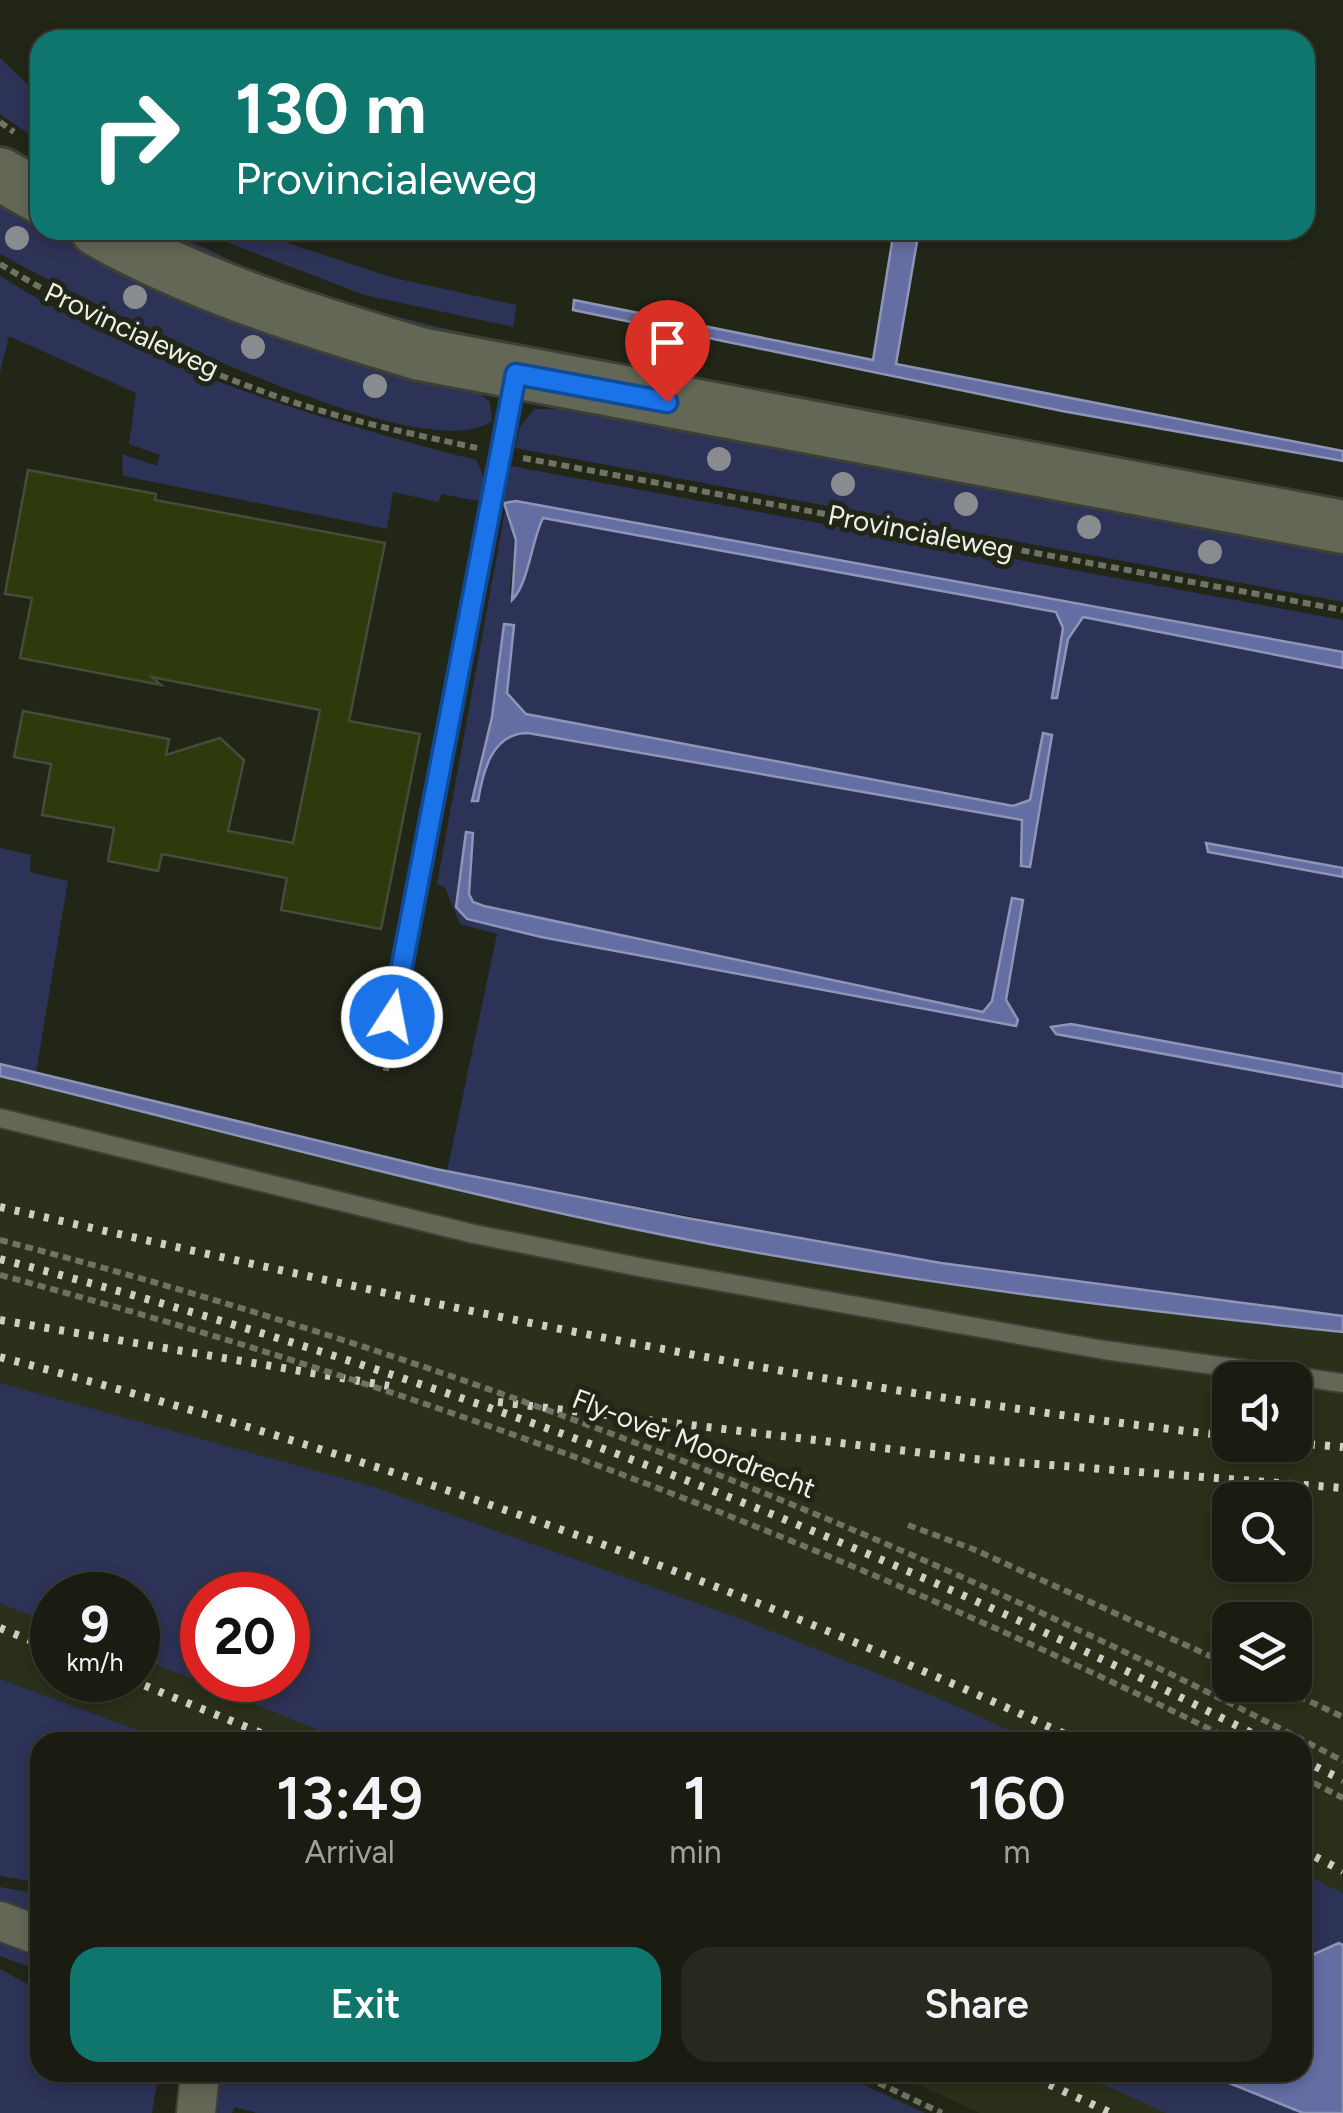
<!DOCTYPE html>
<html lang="en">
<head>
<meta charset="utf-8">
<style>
  :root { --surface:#1a1c11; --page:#27291f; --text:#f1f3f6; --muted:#9fa19f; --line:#383a31; --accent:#0f766e }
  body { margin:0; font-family:Figtree,sans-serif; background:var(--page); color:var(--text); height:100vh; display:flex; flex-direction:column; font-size:38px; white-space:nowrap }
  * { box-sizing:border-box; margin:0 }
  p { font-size:32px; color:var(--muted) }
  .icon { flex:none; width:55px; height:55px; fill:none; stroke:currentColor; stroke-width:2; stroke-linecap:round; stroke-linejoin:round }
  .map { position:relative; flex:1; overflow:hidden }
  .details { position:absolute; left:30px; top:1732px; width:1282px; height:350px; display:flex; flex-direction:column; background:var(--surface); border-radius:30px; box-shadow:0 5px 15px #0003,0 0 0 2px var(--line) }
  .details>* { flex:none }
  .guide { position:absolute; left:30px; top:30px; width:1285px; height:210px; border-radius:30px; box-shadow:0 5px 15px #0003,0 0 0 2px var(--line); background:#0f766e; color:#fff; overflow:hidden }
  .controls { position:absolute; left:1212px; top:1362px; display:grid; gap:20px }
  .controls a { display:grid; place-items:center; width:100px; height:100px; border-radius:20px; background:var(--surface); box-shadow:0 5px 15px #0003,0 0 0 2px var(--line); font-size:50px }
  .speed { position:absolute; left:30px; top:1572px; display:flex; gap:20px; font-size:50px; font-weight:700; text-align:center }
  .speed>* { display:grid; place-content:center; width:130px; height:130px; border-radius:50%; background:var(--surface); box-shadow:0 5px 15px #0003,0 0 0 2px var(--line); line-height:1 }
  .speed small { font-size:25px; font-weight:400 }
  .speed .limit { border:15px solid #d22; background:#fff; color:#111 }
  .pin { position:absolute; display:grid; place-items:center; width:85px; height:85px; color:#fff; margin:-102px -42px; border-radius:50% 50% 50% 0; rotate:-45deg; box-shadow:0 0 10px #0007 }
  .pin .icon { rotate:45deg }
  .me { position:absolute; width:110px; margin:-55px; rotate:11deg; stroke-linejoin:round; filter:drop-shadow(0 0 8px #0008) }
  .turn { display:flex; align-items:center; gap:35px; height:210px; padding:0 40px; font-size:45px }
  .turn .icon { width:130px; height:130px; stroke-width:2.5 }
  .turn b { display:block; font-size:70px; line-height:85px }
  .eta { display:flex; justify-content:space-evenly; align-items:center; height:170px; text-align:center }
  .eta b { font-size:60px; font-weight:600; line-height:70px }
  .button { display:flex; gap:20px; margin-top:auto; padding:20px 40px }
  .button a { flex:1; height:115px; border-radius:30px; background:var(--accent); color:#fff; font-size:40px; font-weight:600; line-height:115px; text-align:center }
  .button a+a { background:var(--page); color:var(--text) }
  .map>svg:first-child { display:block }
  .built { fill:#2a301a; fill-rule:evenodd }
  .green { fill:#2d3257; fill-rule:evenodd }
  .water { fill:#656ea3; stroke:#8e95b7; stroke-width:2.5 }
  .building { fill:#2e390c; stroke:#464b3b; stroke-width:2.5 }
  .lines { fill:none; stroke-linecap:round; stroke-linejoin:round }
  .lane-casing { stroke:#3e4035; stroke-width:22 }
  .street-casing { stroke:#3e4035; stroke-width:42 }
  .secondary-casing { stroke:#3e4035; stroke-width:58 }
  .path { stroke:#6f7265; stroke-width:6; stroke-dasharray:8 5; stroke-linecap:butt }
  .lane { stroke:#626756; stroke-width:18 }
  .street { stroke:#626756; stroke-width:38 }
  .secondary { stroke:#626756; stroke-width:52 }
  .rail { stroke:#cccfc4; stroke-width:8; stroke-dasharray:5 10; stroke-linecap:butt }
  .path-bridge { stroke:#6f7265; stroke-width:6; stroke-dasharray:8 5; stroke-linecap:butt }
  .tree { fill:#888c8e }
  .route-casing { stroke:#114b97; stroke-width:25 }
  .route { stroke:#1a73e8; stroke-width:18 }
  .labels { text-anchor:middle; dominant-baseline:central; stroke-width:10; stroke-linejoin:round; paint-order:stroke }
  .street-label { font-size:28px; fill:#edf0e6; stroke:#222617 }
</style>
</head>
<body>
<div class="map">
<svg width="1343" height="2113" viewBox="0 0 1343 2113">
  <rect width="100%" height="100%" fill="#222617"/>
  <path class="built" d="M0 1076 575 1217 1057 1298 1343 1332V2113H980L892 2073 1302 2072V1742H171L0 1679ZM1230 1380H1295V1445H1230ZM1230 1500H1295V1565H1230ZM52 1595H138V1680H52ZM202 1595H288V1680H202ZM1230 1620H1295V1685H1230Z"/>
  <g class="green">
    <polygon points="0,58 40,96 40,142 0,114"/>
    <path d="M0 201 40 223V230H52L84 248 472 387 490 402 492 421C420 474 78 297 0 254Z"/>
    <path d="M138 230C187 230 227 263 273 279 346 304 419 324 494 339 371 339 251 274 138 230Z"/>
    <polygon points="195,230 248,230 394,278 517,305 513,327 364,295"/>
    <path d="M0 276C146 367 310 417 476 460L486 482 483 502 442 494 438 502 393 492 387 529 123 476 122 454 157 466 160 455 129 444 136 393 9 336 0 373Z"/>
    <polygon points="534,409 586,409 1343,546 1343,602 515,448 520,427"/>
    <polygon points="511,466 1343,620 1343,652 516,501 504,503"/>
    <path d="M505 511 516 540 509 594 522 587 529 549 542 518 1057 613 1063 628 1053 697H1057L1068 639 1083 617 1343 668V868L1206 843 1204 847 1209 852 1343 877V1074L1071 1024 1052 1027 1056 1035 1343 1087V1316L941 1263 447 1171 497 934 460 924 445 888 437 884ZM504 624 514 626 507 693 526 714 1013 806 1030 800 1043 734 1051 735 1030 867 1021 866 1023 820 528 733C494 733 483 771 472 800L492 717ZM467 832 469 894 473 902 484 906 984 1012 992 1001 1022 900 1005 1000 1016 1025 541 937 456 907Z"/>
    <polygon points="0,848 31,855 30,872 68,881 36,1073 0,1064"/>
    <path d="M0 1383 374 1487 741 1619 931 1695 1036 1742H348L138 1657V1595H52V1624L0 1603ZM202 1595H288V1680H202Z"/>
    <polygon points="0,1679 171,1742 40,1742 40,1883 0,1876"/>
    <polygon points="1302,1873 1343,1893 1343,1945 1303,1959"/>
    <polygon points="0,1887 40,1894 40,1971 0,1956"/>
    <polygon points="0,1969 40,1991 40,2072 154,2073 157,2081 152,2113 0,2113"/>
    <polygon points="209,2072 838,2073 925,2113 257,2113 235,2107 232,2113 206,2113"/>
    <polygon points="1078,2073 1221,2073 1222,2080 1303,2113 1166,2113"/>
  </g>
  <g class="water">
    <polygon points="894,230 919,230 896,364 1343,451 1343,461 1062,411 573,310 574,300 873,360"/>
    <path d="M516 501 1343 652V668L1083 617 1068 639 1057 698H1052L1063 628 1056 612 543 518C531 542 529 583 512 600L516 540 504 503Z"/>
    <path d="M504 624 514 625 507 693 526 714 1013 806 1030 800 1043 733 1052 735 1030 867 1021 866 1022 820 528 733C492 733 483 771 478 801H472L492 717Z"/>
    <polygon points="466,832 473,833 469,894 473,902 484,906 983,1012 992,1001 1012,898 1023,900 1006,1000 1018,1020 1016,1026 541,937 467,919 456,907"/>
    <polygon points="1206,843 1343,868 1343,877 1208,852"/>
    <polygon points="1071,1024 1343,1074 1343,1087 1056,1034 1051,1027"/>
    <path d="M0 1064 436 1169 687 1218 941 1263 1343 1316V1332C1086 1305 826 1272 573 1216 381 1174 191 1123 0 1076Z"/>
    <polygon points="1339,1943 1343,1945 1343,2113 1303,2113 1222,2080 1221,2073 1302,2072 1303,1959"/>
  </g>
  <polygon class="building" points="28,470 156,494 155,500 385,543 349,721 420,734 381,929 281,910 287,878 162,854 158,871 108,861 114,828 42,815 51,764 14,757 23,711 169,739 166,755 220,738 244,760 228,831 293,843 320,710 152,677 161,685 20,658 32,598 5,594"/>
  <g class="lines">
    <g class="lane-casing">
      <g id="lane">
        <polyline points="391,1017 516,375"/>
        <polyline points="0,1118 474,1234 644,1268 1104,1350 1343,1383"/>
      </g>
    </g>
    <g class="street-casing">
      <g id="street">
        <polyline points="0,1921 40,1936"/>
        <polyline points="196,2113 200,2072"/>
      </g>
    </g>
    <g class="secondary-casing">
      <g id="secondary">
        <polyline points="0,174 40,197"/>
        <path d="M97 230C197 287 311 321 420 354L1343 527"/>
      </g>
    </g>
    <g class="path">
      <polyline points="0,122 14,132"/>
      <path d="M0 264C105 327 225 385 343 417 387 429 432 438 477 448"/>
      <polyline points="523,458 1343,610"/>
      <polyline points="386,1071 389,1038"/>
      <polyline points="908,1525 973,1549 1230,1665"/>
      <polyline points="1275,1685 1343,1717"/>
      <polyline points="1302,1777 1343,1798"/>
      <polyline points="855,2072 942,2113"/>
    </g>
    <use href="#lane" class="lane"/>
    <use href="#street" class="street"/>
    <use href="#secondary" class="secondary"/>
    <g class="rail">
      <path d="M0 1207C407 1300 814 1390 1230 1436"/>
      <path d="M0 1259C438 1373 867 1535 1269 1742"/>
      <polyline points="0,1320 389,1386"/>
      <path d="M0 1357C371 1455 734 1580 1082 1742"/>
      <polyline points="498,1402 974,1459 1343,1488"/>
      <polyline points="1295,1443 1343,1447"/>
      <polyline points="0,1628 52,1649"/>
      <polyline points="131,1680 283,1742"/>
      <polyline points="1302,1760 1343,1780"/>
      <polyline points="1302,1850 1343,1871"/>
      <polyline points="1022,2072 1111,2113"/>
    </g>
    <g class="path-bridge">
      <path d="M0 1240C465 1361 917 1538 1343 1761"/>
      <path d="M0 1275C427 1389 840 1545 1236 1742"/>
    </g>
  </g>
  <g class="tree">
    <circle cx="17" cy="238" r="12"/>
    <circle cx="135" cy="297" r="12"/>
    <circle cx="253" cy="347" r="12"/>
    <circle cx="375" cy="386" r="12"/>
    <circle cx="719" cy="459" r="12"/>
    <circle cx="843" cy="484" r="12"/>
    <circle cx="966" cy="504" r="12"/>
    <circle cx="1089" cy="527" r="12"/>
    <circle cx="1210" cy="552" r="12"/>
  </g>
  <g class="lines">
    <g class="route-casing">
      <polyline id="route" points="392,1017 516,374 667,402"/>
    </g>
    <use href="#route" class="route"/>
  </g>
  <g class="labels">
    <g class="street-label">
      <text transform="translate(132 330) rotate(25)">Provincialeweg</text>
      <text transform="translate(921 532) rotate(11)">Provincialeweg</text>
      <text transform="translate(694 1443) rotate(21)">Fly-over Moordrecht</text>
    </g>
  </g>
</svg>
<div class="controls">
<a><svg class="icon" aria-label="sound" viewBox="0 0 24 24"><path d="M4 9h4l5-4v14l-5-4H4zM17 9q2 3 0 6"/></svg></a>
<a><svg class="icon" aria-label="search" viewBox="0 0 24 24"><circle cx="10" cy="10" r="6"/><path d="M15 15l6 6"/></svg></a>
<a><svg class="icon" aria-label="layers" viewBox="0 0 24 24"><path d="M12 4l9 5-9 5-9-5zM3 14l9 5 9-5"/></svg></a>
</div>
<div class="speed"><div>9<small>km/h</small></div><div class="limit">20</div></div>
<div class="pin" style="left:667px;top:402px;background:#d93025"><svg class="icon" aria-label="arrive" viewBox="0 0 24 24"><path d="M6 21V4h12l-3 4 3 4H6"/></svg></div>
<svg class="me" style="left:392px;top:1017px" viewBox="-20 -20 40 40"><circle r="17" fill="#1a73e8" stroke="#fff" stroke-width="3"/><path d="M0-11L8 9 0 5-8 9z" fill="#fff"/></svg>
<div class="guide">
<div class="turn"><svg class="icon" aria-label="right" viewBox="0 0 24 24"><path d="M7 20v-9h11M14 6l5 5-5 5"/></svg><div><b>130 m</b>Provincialeweg</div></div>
</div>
<section class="details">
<div class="eta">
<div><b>13:49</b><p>Arrival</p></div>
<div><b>1</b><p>min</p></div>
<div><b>160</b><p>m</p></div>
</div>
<div class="button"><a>Exit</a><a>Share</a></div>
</section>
</div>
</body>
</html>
